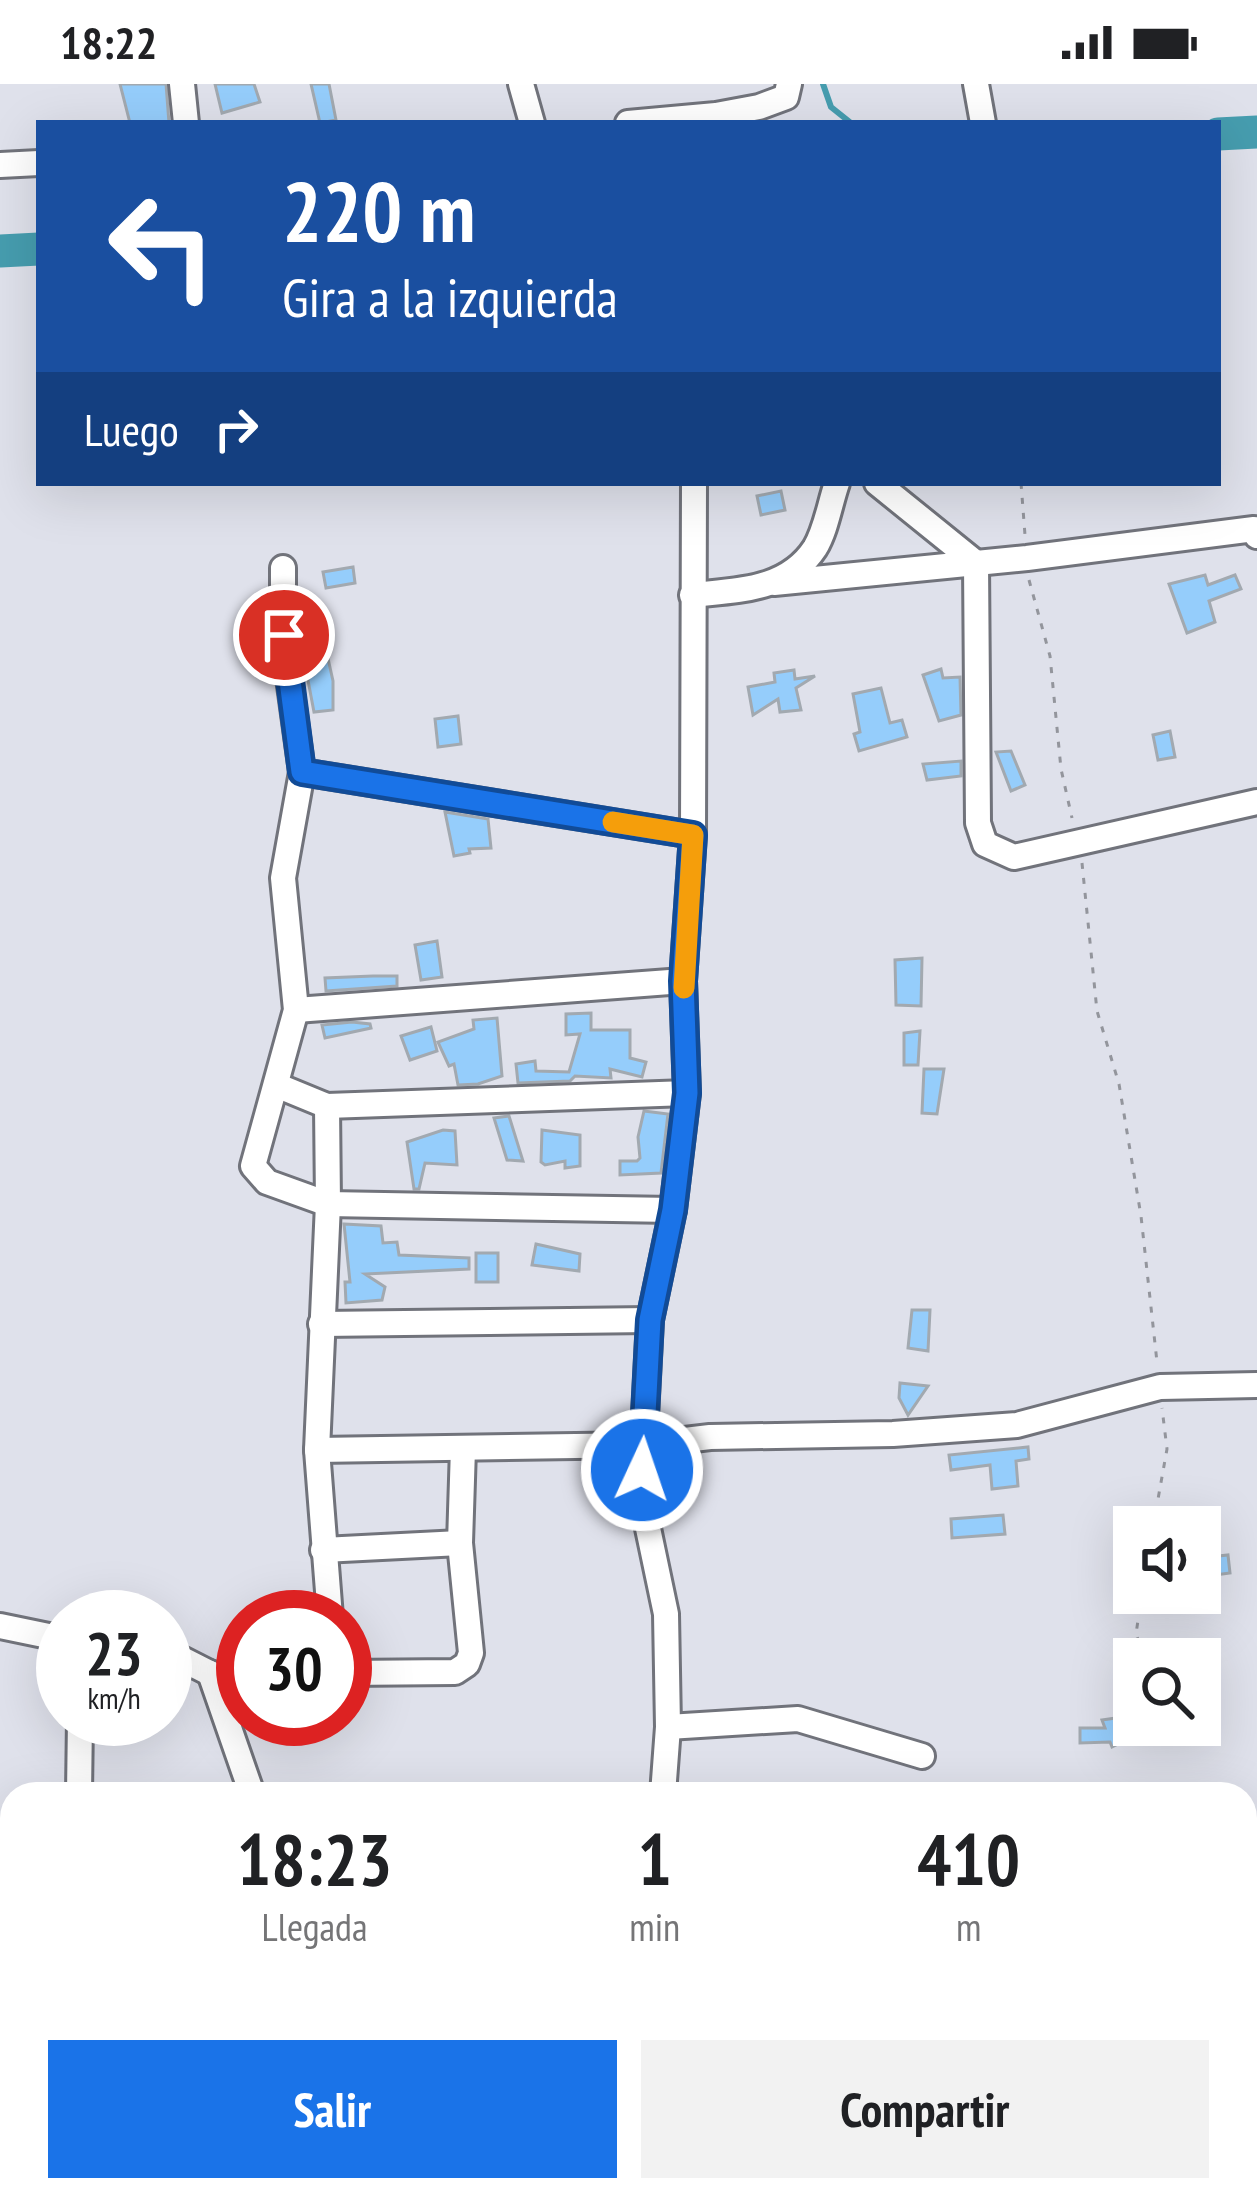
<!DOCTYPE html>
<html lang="es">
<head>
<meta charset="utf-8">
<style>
  :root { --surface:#fff; --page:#f2f2f2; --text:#202124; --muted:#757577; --accent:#1a73e8 }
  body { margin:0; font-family:"PT Sans Narrow",sans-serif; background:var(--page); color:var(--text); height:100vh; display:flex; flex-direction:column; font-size:45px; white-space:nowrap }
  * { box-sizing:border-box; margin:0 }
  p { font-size:39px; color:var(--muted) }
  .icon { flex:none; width:66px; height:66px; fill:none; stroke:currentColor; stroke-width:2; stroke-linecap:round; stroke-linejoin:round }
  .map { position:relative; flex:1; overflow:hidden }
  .sheet { position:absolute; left:0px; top:1698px; width:1257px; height:420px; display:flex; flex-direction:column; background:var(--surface); border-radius:36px 36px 0 0; box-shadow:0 12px 48px #0002 }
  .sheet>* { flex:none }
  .hud { position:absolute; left:36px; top:36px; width:1185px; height:366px; border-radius:0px; box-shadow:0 12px 48px #0002; background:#1a4fa0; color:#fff; overflow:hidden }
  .fabs { position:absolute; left:1113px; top:1422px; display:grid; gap:24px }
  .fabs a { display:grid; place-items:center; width:108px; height:108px; border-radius:0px; background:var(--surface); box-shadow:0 12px 48px #0002; font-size:60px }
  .speed { position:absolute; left:36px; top:1506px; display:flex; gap:24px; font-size:60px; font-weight:700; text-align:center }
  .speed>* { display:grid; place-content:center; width:156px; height:156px; border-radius:50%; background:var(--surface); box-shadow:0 12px 48px #0002; line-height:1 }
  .speed small { font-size:30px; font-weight:400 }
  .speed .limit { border:18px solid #d22; background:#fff; color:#111 }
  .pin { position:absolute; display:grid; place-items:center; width:102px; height:102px; color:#fff; margin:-51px; border:6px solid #fff; border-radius:50%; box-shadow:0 3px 12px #0007 }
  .me { position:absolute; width:132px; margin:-66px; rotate:3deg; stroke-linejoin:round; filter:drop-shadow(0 0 9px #0008) }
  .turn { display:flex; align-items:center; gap:42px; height:252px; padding:0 48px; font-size:54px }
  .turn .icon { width:156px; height:156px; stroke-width:2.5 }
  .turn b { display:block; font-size:84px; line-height:102px }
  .then { display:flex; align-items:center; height:114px; padding:0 48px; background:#0003; gap:24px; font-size:45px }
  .eta { display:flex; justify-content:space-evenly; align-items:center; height:204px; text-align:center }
  .eta b { font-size:72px; font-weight:800; line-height:84px }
  .cta { display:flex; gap:24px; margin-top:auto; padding:24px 48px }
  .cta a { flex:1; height:138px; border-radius:0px; background:var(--accent); color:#fff; font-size:48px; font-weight:800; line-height:138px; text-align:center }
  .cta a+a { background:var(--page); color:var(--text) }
  .status { display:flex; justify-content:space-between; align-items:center; height:84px; padding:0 60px; background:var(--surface); direction:ltr }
  .status svg { height:33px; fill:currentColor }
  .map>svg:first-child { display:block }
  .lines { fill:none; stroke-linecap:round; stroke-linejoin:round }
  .stream { stroke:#469daf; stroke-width:6 }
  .river { stroke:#469daf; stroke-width:33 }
  .building { fill:#95cdfb; stroke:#a2a9b0; stroke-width:3 }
  .minor-casing { stroke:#71737b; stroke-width:30 }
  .path { stroke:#93959c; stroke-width:3; stroke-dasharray:6 9; stroke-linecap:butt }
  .minor { stroke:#fff; stroke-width:24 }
  .route-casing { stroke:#114b97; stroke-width:30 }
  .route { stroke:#1a73e8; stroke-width:21 }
  .slow { stroke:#f59e0b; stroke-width:21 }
</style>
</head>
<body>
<div class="status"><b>18:22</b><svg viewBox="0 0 49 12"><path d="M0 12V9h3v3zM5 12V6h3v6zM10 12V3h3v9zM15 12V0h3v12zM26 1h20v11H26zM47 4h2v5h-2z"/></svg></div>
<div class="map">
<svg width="1257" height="2118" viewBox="0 0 1257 2118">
  <rect width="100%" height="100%" fill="#dfe1eb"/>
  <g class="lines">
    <polyline class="stream" points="823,0 831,23 851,39"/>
    <g class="river">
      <polyline points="1218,50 1257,48"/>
      <polyline points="0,167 39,165"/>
    </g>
  </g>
  <g class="building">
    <polygon points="120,0 166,0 169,39 130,39"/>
    <polygon points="215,0 254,0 260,18 222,29"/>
    <polygon points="311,0 329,0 336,36 320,39"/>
    <polygon points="781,407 785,426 761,431 757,412"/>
    <polygon points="353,483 355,499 326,504 323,488"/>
    <polygon points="1205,491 1208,501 1235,491 1241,505 1209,517 1215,538 1187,549 1169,500"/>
    <polygon points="321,543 333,597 333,626 314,628 307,591 313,590 304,547"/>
    <polygon points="941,585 943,594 960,593 961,631 939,637 923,591"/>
    <polygon points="794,586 795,595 815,592 796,604 801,626 780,628 778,615 753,631 748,603 775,598 774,589"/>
    <polygon points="881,604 890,639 902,636 907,653 859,667 854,650 860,648 853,610"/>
    <polygon points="458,632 461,660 438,663 435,635"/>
    <polygon points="1170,647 1175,673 1158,676 1153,651"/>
    <polygon points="1011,667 1025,701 1011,707 996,668"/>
    <polygon points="961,677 961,692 927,696 923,680"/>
    <polygon points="445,728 488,735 491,764 469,765 470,769 454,772"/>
    <polygon points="437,857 442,893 421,896 415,861"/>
    <polygon points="922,874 921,922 896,921 895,876"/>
    <polygon points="373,892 397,892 397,902 326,907 325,894"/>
    <polygon points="591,929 591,946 630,946 630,974 646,978 642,993 610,985 611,994 575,992 570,997 518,999 516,980 535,977 536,987 569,988 580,950 566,951 566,930"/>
    <polygon points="497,934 502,992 478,1000 458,1001 454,980 449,982 438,958 474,945 473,936"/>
    <polygon points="352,938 370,940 371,944 325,954 322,941"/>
    <polygon points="431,943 437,967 410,976 401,952"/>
    <polygon points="920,947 918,981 904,981 904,949"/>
    <polygon points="924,985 944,985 937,1030 922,1029"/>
    <polygon points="644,1027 668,1030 661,1089 620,1091 620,1077 637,1077 640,1074 638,1053"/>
    <polygon points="509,1032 523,1077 507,1076 494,1034"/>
    <polygon points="443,1046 455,1047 457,1081 425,1079 419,1105 414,1105 407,1058"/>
    <polygon points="542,1046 580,1051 580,1082 565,1084 565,1077 545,1081 541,1078"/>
    <polygon points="344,1140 381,1142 383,1159 397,1158 399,1171 469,1174 469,1185 365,1190 385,1203 382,1216 346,1219 345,1198 350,1198"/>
    <polygon points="536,1160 580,1170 579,1187 532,1181"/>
    <rect x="476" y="1169" width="22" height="29"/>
    <polygon points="912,1226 930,1226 928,1267 908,1264"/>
    <polygon points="900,1299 928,1302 908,1331 899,1314"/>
    <polygon points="1028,1363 1029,1375 1016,1377 1018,1402 992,1405 990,1381 951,1386 949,1371"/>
    <polygon points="1003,1431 1005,1450 952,1454 951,1435"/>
    <polygon points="1228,1471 1230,1489 1200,1493 1200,1474"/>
    <polygon points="1123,1633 1128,1655 1112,1663 1110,1658 1080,1659 1080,1644 1105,1644 1102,1636"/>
  </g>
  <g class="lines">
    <g class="minor-casing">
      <g id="minor">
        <polyline points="182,0 186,39"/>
        <polyline points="521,0 532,39"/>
        <polyline points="976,0 983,39"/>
        <polyline points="628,39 716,31 759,23 786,13 789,0"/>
        <polyline points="0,81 39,79"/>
        <polyline points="877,399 976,479 978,739 985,760 1014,773 1257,718"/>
        <polyline points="283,484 283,551 302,688 283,794 296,926 253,1082 267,1098 328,1120 673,1126"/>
        <polyline points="774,499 1027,474 1254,445 1257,452"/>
        <path d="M692 511C737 506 787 507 815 464 826 446 830 419 837 399"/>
        <polyline points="302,688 693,751"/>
        <polyline points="296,926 683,897"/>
        <polyline points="276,1001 327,1022 687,1009"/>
        <polyline points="327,1022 328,1120 317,1366 330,1533"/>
        <polyline points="321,1240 650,1236"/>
        <polyline points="317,1366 643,1361 710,1353 893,1350 1017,1341 1160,1303 1257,1301"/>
        <polyline points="323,1466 460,1459"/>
        <polyline points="0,1542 63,1555"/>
        <polyline points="165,1572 182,1575 243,1606"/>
        <polyline points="210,1589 252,1710"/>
        <polyline points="345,1589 455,1588 467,1580 471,1569 460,1459 463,1364"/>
        <polyline points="668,1643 798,1635 922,1672"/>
        <polyline points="79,1710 80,1635"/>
        <polyline points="663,1710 668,1643 666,1530 641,1411 650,1236 673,1126 687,1009 683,897 693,751 694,399"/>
        <polyline points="0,2057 12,2032"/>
        <polyline points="40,2106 43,2118"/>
        <polyline points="417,2106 420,2118"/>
      </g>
    </g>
    <g class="path">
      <polyline points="1021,399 1025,451"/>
      <polyline points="1029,496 1050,572 1061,685 1072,734"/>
      <polyline points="1082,779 1097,927 1119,1000 1141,1132 1157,1278"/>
      <polyline points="1153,1443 1167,1365 1162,1324"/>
      <polyline points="1142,1509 1136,1550 1145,1575"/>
    </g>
    <use href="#minor" class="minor"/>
  </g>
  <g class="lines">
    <g class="route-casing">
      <polyline id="route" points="284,551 302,688 693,751 683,897 687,1009 673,1126 650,1236 642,1386"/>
    </g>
    <use href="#route" class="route"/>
    <polyline class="slow" points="613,738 693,751 684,904"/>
  </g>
</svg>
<div class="fabs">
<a><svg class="icon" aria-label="sound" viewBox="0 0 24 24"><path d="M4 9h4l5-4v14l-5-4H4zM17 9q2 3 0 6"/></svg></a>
<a><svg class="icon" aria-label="search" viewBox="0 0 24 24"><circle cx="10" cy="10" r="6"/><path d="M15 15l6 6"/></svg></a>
</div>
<div class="speed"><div>23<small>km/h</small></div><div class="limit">30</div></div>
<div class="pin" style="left:284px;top:551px;background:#d93025"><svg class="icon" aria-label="arrive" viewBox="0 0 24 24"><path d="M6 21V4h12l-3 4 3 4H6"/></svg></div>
<svg class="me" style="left:642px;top:1386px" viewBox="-20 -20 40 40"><circle r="17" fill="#1a73e8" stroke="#fff" stroke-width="3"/><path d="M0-11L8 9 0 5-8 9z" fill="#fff"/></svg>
<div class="hud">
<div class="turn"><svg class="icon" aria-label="left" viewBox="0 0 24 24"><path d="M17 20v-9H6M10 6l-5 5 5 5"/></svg><div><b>220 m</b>Gira a la izquierda</div></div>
<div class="then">Luego<svg class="icon" aria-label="right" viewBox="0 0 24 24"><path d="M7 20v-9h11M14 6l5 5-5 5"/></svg></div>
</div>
<section class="sheet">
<div class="eta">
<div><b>18:23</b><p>Llegada</p></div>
<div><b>1</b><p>min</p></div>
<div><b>410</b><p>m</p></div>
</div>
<div class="cta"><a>Salir</a><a>Compartir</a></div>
</section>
</div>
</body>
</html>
